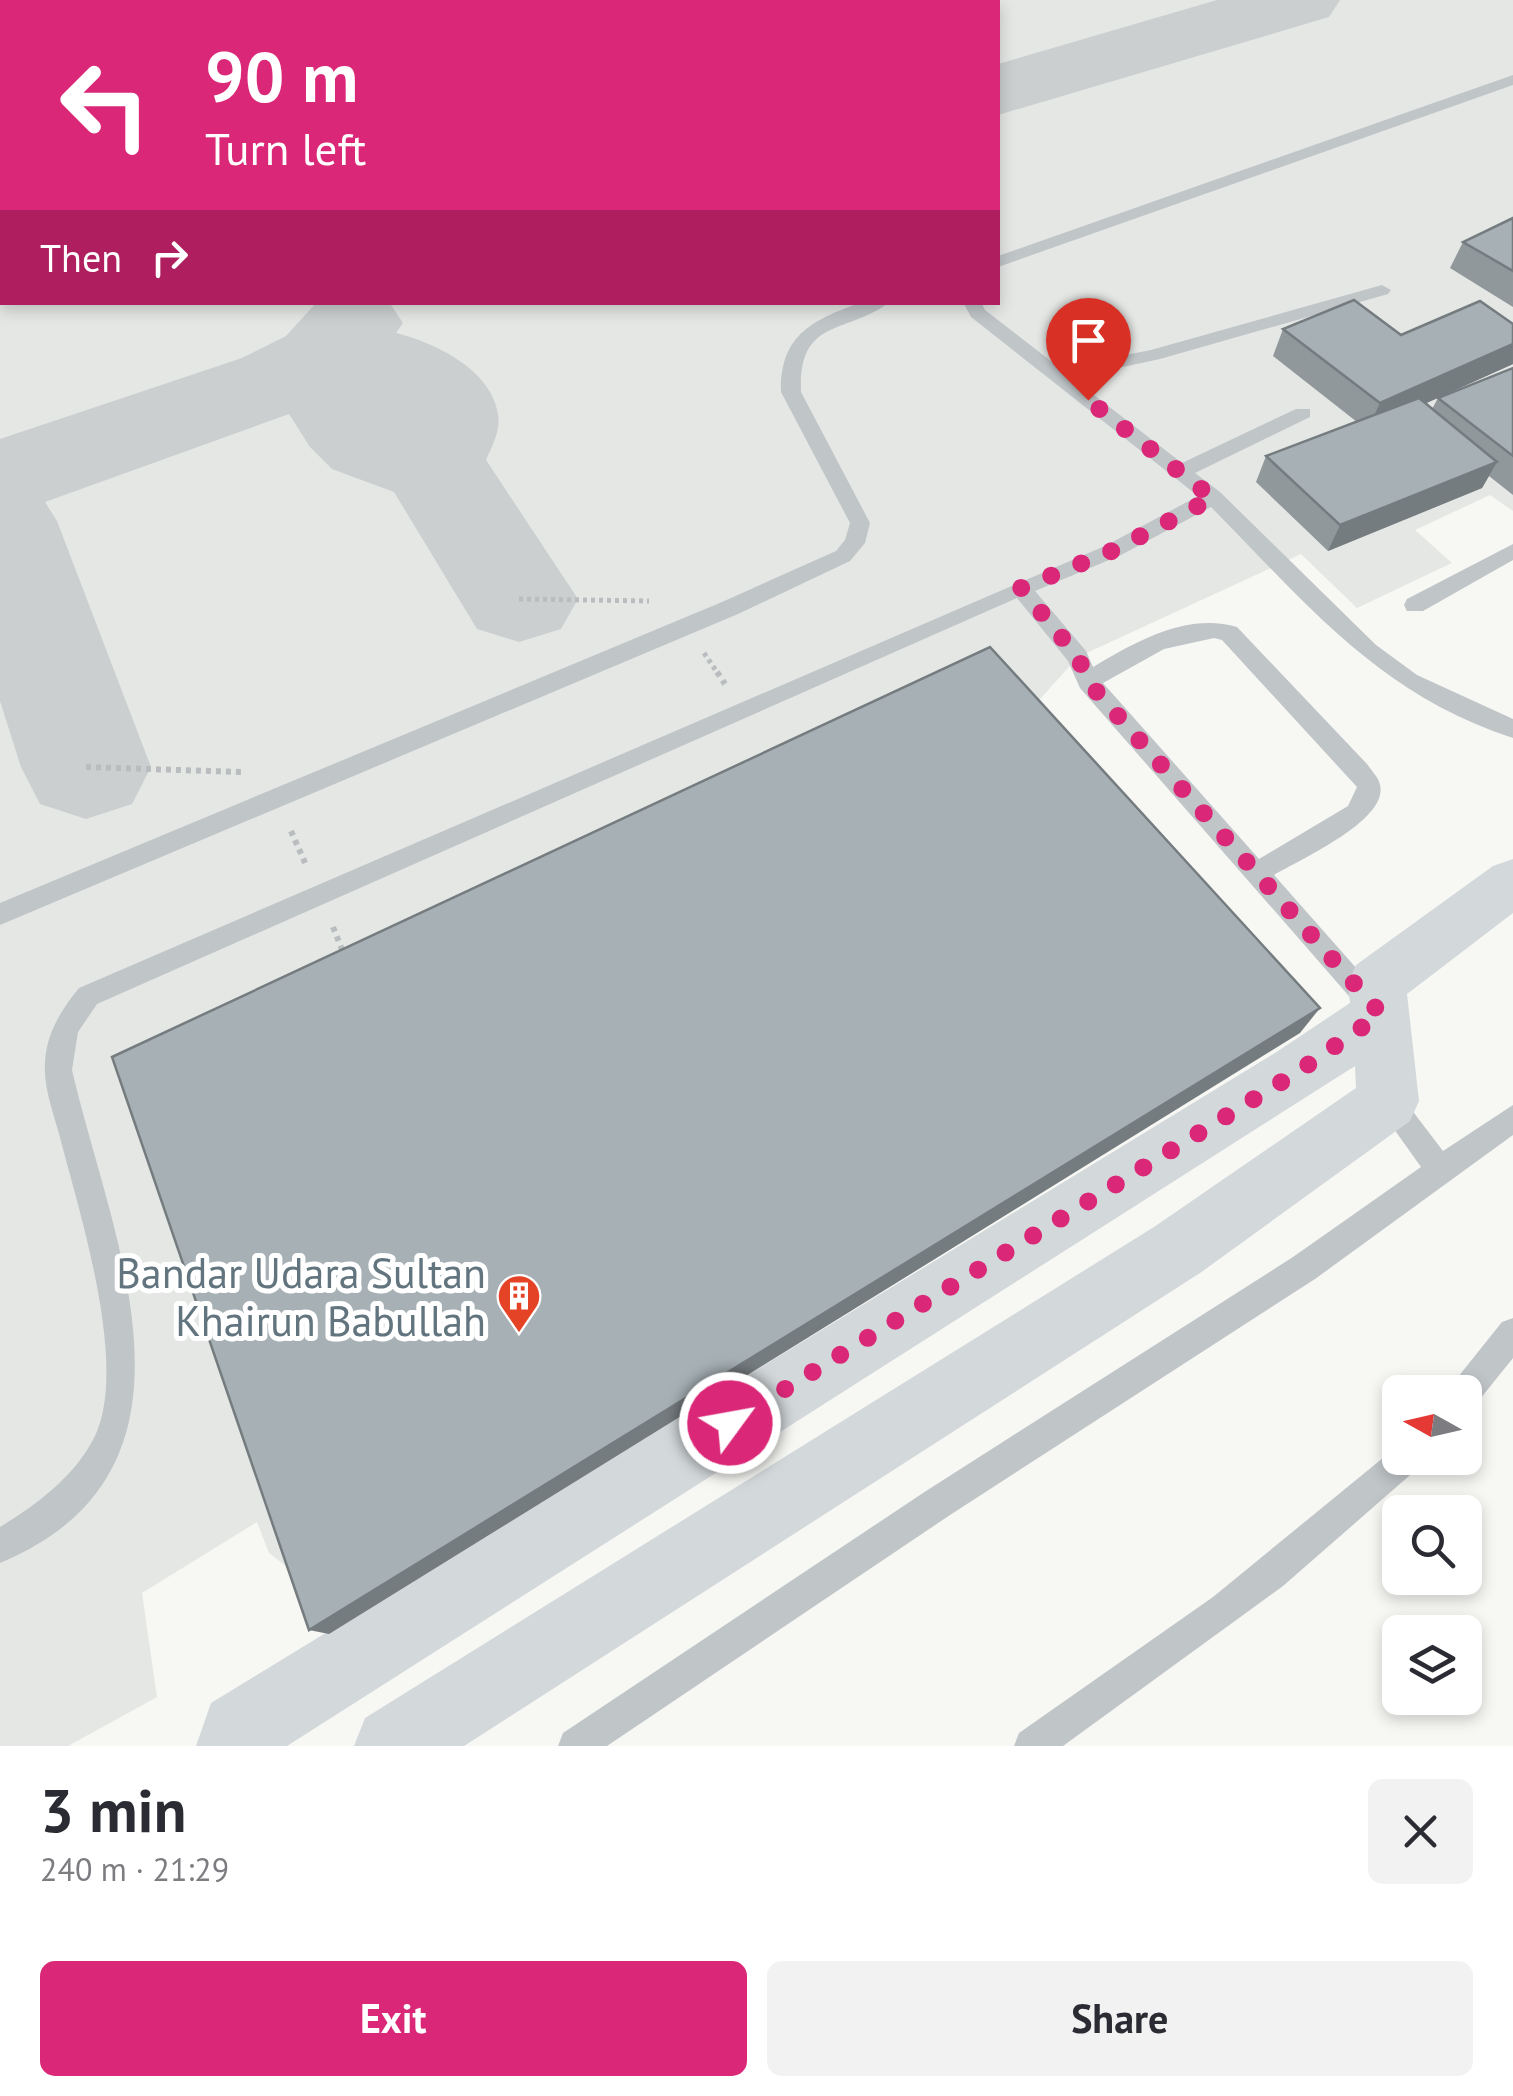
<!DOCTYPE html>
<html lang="en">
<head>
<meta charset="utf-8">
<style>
  :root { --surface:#fff; --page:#f2f2f3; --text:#2b2b33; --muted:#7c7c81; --accent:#db2777 }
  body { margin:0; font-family:"PT Sans",sans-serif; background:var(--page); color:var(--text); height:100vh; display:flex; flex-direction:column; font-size:38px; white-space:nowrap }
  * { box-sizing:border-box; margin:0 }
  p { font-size:32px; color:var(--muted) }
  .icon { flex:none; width:55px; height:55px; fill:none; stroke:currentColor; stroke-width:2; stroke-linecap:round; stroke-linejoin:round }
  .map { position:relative; height:1746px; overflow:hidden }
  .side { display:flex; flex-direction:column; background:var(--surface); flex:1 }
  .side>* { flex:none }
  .top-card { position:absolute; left:0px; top:0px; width:1000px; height:305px; box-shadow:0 5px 15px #0003; background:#db2777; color:#fff; overflow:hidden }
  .needle { width:65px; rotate:278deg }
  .tools { position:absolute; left:1382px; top:1375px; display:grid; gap:20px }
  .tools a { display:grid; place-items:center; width:100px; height:100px; border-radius:15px; background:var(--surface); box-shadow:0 5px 15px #0003; font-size:50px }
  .pin { position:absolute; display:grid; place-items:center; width:85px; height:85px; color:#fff; margin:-102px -42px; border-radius:50% 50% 50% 0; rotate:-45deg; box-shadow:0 0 10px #0007 }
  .pin .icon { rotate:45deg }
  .me { position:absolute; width:110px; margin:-55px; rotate:58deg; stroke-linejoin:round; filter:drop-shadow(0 0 8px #0008) }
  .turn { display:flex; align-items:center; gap:35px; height:210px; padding:0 40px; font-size:45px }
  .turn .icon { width:130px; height:130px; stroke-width:2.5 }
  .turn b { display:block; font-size:70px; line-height:85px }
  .then { display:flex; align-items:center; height:95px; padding:0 40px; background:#0003; gap:20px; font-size:38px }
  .round { display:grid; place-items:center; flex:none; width:105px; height:105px; border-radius:15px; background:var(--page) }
  .summary { display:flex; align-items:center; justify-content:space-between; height:170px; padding:0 40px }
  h1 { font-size:60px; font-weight:700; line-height:75px }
  .primary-button { display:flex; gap:20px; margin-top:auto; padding:20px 40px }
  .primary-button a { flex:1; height:115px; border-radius:15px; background:var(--accent); color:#fff; font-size:40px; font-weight:700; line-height:115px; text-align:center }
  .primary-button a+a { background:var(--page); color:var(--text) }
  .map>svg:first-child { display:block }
  .built { fill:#e5e7e5; fill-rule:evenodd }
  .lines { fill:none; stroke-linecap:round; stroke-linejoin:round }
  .taxiway { fill:#cbcfd0; fill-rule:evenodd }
  .runway { fill:#cbcfd0; fill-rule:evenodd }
  .path-far1 { stroke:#babdbf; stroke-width:5; stroke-dasharray:4 4; stroke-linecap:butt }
  .path { stroke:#babdbf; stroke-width:6; stroke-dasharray:5 5; stroke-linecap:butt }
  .lane { fill:#c0c5c8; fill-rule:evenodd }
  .secondary { fill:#d3d8db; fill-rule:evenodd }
  .wall { fill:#90989c }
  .shaded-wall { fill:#757c7f }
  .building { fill:#a7b1b5; stroke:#757c7f; stroke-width:2.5 }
  .route { stroke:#db2777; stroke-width:18; stroke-dasharray:0 32.4 }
  .labels { text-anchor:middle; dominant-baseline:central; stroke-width:10; stroke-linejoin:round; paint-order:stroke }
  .near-poi-label { font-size:42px; fill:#62757f; stroke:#fff; text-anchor:end }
</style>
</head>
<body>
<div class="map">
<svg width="1513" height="1746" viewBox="0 0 1513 1746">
  <rect width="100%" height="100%" fill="#f7f7f4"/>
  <path class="built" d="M0 0H1513V511L1490 495 1415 530 1452 563 1357 608 1301 554 1078 657 1021 720 1300 1033 329 1634 313 1587 269 1553 257 1522 142 1593 157 1697 68 1746H0ZM2 2H998V302H2Z"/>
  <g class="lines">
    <g class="taxiway">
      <polygon points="233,0 315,0 232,2"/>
      <polygon points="1217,0 1340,0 1329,17 998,115 998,64"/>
      <path d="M317 302H389L403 323 396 333C435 343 491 369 498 414 501 431 492 446 486 460L578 599 561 629 519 642 477 629 394 492 332 469 310 447 289 414 45 502 57 521 151 767 132 804 86 819 40 804 21 767 0 701V439L242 358 286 336Z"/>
    </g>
    <g class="runway">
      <polygon points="169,0 372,0 168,2"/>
      <polygon points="2,7 2,131 0,132 0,8"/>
    </g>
    <g class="path-far1">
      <polyline points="519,599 649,601"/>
      <polyline points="704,653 719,675"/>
    </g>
    <g class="path">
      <polyline points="717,672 725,684"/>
      <polyline points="86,767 241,772"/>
      <polyline points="291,831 306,865"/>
      <polyline points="333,927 345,957"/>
    </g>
    <g class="lane">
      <polygon points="1513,75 1513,85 998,267 998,256"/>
      <path d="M1382 285 1391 290 1388 294 1160 359 1072 378 1182 463 1296 409H1310V417L1195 473 1220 492 1376 645 1417 675 1513 719V738C1379 695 1306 603 1211 507L1121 555 1035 591 1086 651 1093 667C1135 642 1187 612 1237 627L1367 764C1371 770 1379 778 1380 785 1389 820 1299 860 1274 875L1380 995 1384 1003 1380 1011 1371 1015 1362 1011 1080 688 1068 661 1017 598 97 1004 78 1032 72 1070C111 1239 223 1470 0 1563V1527C36 1505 74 1477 94 1438 129 1369 81 1218 62 1145 56 1120 43 1089 45 1063 46 1034 61 1010 79 988L1107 545 1198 496 971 317 963 302H981L985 310 1060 368 1151 350ZM1214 638 1222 640 1357 787 1348 806 1259 859 1103 683 1164 649Z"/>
      <path d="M862 302H890C846 335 798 317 801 392L870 523 865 543 850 561 738 614 0 925V903L722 602 836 551 845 540 850 523 781 392C780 334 813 320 862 302Z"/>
      <polygon points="1513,544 1513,560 1423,611 1407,611 1404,605 1407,599"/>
      <polygon points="1388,1088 1398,1092 1443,1151 1513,1105 1513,1135 1315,1279 950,1515 607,1746 558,1746 563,1733 926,1491 1293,1257 1421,1167 1374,1101 1378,1092"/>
      <polygon points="1513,1318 1513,1358 1476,1404 1465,1409 1465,1392 1449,1392 1454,1382 1502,1322"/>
      <polygon points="1400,1444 1400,1458 1422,1458 1417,1469 1283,1586 1063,1746 1014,1746 1019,1733 1213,1597"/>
    </g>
    <polygon class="secondary" points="1513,859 1513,913 1407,994 1419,1101 1410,1121 1200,1273 464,1746 354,1746 365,1718 1154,1227 1356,1088 1355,1066 287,1746 196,1746 211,1703 1275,1053 1350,1003 1348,983 1356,965 1493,866"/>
  </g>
  <g class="wall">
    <polygon points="1513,218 1513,307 1450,268 1463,242"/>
    <polygon points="1283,329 1401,335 1513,364 1426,403 1432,409 1438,398 1513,368 1513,495 1489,476 1482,488 1328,551 1256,482 1266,456 1357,422 1273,356"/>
  </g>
  <g class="shaded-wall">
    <polygon points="1513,344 1513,364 1367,430 1380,403"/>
    <polygon points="1497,462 1482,488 1328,551 1340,525"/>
    <polygon points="1320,1008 1300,1033 329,1634 309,1630"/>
  </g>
  <g class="building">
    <polygon points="1513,218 1513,271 1463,242"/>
    <polygon points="1354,300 1401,335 1480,301 1513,324 1513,344 1380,403 1283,329"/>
    <polygon points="1513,368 1513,456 1438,398"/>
    <polygon points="1419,398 1497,462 1340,525 1266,456"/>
    <polygon points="990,647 1320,1008 309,1630 112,1057"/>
  </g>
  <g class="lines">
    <polyline class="route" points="730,1423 1296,1073 1381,1014 1088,682 1078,657 1021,588 1114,550 1213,498 1088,400"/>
  </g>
  <defs>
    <g id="building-pin" transform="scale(2.25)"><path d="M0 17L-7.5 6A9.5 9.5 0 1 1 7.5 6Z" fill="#e54326" stroke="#fff"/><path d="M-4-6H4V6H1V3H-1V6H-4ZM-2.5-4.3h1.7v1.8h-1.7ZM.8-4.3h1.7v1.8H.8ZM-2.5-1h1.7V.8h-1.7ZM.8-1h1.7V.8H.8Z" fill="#fff"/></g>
  </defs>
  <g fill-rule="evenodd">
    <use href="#building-pin" x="519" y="1296"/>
  </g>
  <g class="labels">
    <g class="near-poi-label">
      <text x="486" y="1272">Bandar Udara Sultan<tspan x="486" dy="48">Khairun Babullah</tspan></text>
    </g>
  </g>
</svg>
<div class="tools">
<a><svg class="needle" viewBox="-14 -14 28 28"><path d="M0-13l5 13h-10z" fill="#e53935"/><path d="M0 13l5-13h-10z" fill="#7c7c81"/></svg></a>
<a><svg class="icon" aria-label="search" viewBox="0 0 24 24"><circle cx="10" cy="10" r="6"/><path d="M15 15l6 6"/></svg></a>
<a><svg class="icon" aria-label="layers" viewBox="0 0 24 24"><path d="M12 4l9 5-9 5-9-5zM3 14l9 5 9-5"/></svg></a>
</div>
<div class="pin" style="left:1088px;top:400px;background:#d93025"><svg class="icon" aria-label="arrive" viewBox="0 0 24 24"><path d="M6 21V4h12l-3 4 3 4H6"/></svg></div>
<svg class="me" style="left:730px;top:1423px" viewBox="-20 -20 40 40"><circle r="17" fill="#db2777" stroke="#fff" stroke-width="3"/><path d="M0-11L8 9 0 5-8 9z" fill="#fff"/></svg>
<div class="top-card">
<div class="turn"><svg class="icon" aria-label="left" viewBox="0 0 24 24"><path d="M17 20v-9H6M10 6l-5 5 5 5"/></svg><div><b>90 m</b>Turn left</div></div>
<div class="then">Then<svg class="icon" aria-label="right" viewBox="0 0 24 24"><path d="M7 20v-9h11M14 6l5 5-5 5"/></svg></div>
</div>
</div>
<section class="side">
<div class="summary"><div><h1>3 min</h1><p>240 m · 21:29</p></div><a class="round"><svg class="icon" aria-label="close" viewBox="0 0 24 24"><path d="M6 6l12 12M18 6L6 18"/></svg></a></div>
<div class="primary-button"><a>Exit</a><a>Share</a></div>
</section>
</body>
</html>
